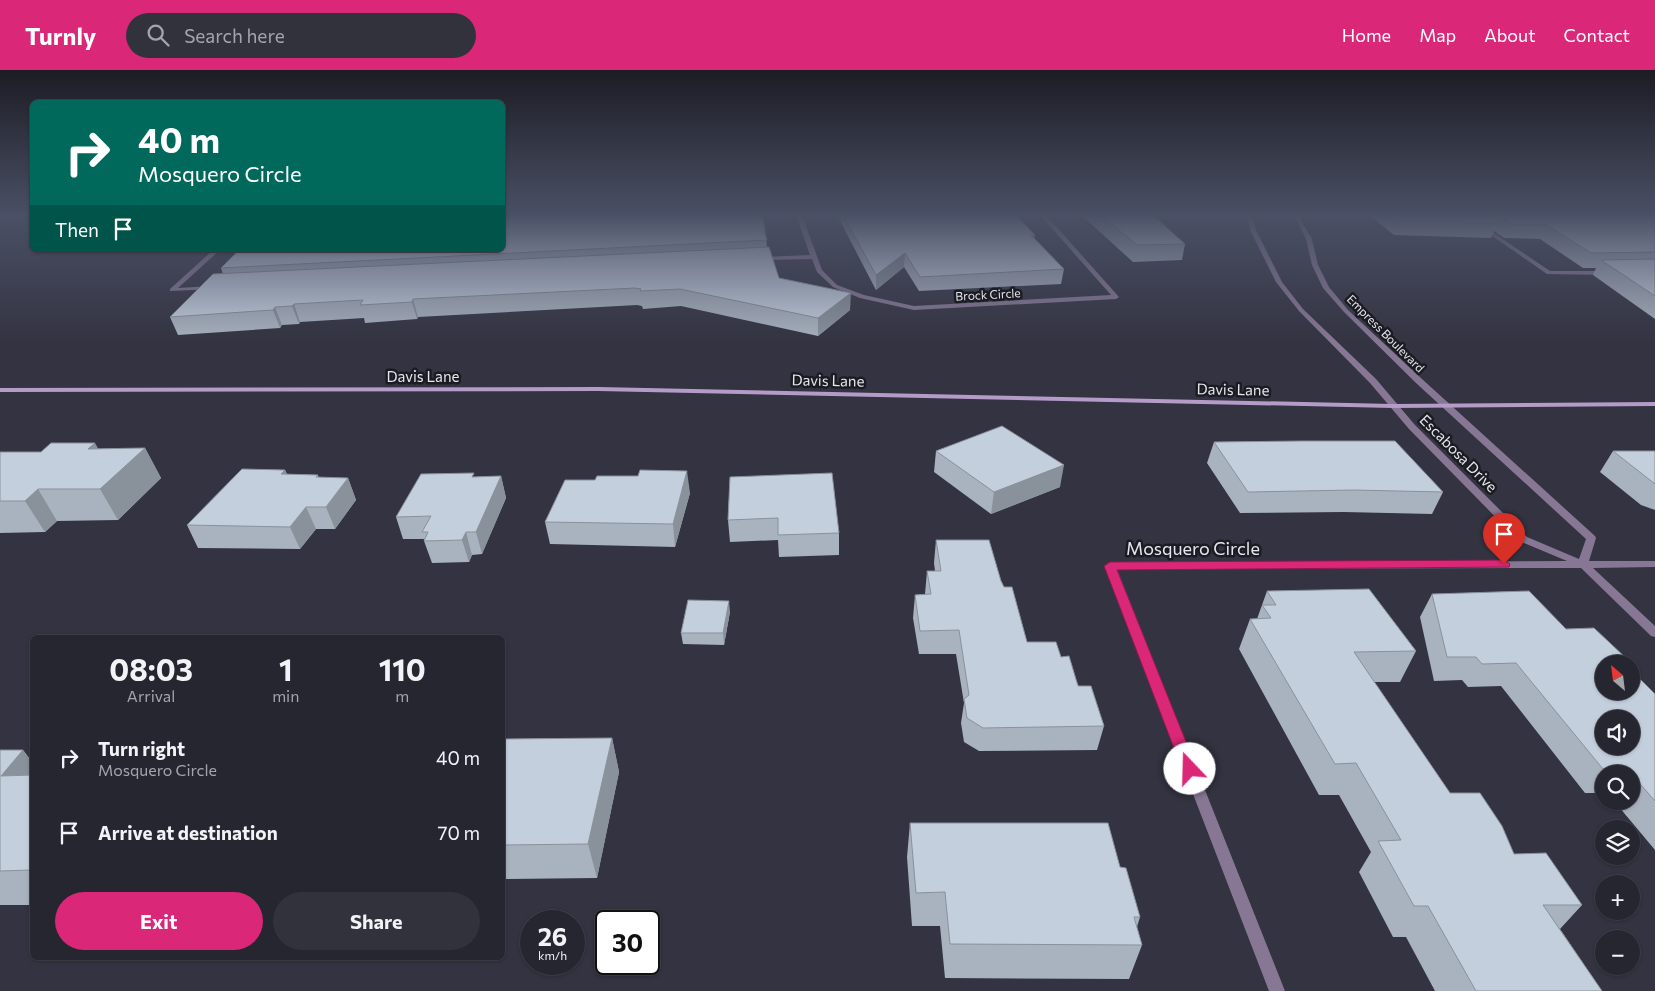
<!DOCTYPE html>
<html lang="en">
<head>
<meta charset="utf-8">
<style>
  :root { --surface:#262631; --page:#32323d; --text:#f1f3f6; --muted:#a4a5ab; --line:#42434d; --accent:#db2777 }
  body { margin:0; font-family:Commissioner,sans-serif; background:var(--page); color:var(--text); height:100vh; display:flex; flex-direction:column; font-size:19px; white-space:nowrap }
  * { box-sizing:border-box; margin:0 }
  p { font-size:16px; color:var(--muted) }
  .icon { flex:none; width:28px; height:28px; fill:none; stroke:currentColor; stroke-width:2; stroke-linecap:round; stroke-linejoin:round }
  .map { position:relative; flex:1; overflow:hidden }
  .sheet { position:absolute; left:30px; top:565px; width:475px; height:325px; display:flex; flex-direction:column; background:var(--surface); border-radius:8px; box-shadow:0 1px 4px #0004,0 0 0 1px var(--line) }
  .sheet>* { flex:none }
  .top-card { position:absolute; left:30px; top:30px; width:475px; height:152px; border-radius:8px; box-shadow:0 1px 4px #0004,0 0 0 1px var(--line); background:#00695c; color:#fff; overflow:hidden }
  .needle { width:32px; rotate:332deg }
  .fabs { position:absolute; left:1595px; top:585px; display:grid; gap:10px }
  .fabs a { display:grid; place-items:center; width:45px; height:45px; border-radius:50%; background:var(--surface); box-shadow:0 1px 4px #0004,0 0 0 1px var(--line); font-size:25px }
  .speed { position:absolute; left:520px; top:840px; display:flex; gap:10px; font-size:25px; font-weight:700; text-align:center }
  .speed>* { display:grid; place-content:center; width:65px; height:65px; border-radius:50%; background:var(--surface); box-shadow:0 1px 4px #0004,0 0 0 1px var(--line); line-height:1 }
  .speed small { font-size:12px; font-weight:400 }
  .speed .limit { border:2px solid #111; border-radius:8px; background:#fff; color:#111 }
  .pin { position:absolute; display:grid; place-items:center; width:42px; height:42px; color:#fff; margin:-51px -21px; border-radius:50% 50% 50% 0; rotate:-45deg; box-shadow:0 0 5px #0007 }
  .pin .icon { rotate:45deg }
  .me { position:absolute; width:55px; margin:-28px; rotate:339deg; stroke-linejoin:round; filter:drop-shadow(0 0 4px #0008) }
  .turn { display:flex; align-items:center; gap:18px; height:105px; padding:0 25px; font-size:22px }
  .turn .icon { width:65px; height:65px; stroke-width:2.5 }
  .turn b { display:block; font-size:35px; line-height:42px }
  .then { display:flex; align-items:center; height:48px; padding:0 25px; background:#0003; gap:10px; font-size:19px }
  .eta { display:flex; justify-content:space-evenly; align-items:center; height:85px; text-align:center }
  .eta b { font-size:30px; font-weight:700; line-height:35px }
  .cta { display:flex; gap:10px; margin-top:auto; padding:10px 25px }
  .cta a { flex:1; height:58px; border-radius:30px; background:var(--accent); color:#fff; font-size:20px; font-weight:700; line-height:58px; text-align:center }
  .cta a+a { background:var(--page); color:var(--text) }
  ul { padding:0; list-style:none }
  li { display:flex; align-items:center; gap:15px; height:75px; padding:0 25px }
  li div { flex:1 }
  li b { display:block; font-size:19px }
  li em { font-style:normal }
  header { display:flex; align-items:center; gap:30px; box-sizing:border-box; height:70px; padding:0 25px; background:var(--accent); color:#fff }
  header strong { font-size:24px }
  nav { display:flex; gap:28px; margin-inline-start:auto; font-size:18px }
  .search { width:350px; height:45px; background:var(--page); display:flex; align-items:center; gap:12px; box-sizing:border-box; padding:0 18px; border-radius:28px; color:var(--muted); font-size:19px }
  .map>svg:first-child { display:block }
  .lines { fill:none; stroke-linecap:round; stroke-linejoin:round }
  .street { fill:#877794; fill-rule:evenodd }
  .secondary { fill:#b59bca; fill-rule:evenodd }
  .wall { fill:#a9b2bf }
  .shaded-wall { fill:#89919b }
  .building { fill:#c4cfde; stroke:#89919b; fill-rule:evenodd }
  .route { fill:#db2777; stroke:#8e194d }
  .labels { text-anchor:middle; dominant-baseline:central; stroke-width:5; stroke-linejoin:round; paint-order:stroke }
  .far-street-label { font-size:12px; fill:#e4e5ee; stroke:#1b1c22 }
  .street-label { font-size:15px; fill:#e4e5ee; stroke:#1b1c22 }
  .near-street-label { font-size:18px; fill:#e4e5ee; stroke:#1b1c22 }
</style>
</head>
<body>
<header>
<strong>Turnly</strong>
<div class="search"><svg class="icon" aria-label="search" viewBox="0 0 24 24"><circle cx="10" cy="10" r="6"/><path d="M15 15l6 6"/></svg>Search here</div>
<nav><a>Home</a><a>Map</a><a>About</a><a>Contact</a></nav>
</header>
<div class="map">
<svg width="1655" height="921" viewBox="0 0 1655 921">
  <rect width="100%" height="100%" fill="#333341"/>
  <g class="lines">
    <g class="street">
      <polygon points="796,145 802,145 822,200 837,215 864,225 914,236 1111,225 1040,145 1046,145 1119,227 1116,229 914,240 860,228 833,217 817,202 812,189 758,190 758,188 760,187 810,185"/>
      <polygon points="1247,145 1252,145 1256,160 1282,212 1303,239 1376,309 1415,355 1527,467 1579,489 1586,469 1416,313 1344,242 1323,218 1312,195 1306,169 1294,145 1298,145 1312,169 1318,195 1329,217 1348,240 1422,309 1595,466 1596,468 1589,491 1655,491 1655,497 1593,498 1655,556 1655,567 1651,566 1581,498 1117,499 1285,921 1269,921 1105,496 1110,493 1567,491 1519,471 1409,359 1370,313 1299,241 1276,212 1250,160"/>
      <polygon points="1462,145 1467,145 1550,201 1607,201 1610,203 1607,205 1547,204"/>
      <polygon points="213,180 220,180 178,218 212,216 215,218 214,219 170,221 170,219"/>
    </g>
    <polygon class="secondary" points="598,317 1393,334 1655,332 1655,336 1393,338 598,321 0,322 0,318"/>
  </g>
  <g class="wall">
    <polygon points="837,145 1018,145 1018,148 1035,165 1034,169 1064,199 1061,214 919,221 904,197 876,220"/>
    <polygon points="1080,145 1153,145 1185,174 1182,190 1133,192 1089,152"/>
    <polygon points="1369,145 1655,145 1655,249 1593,205 1596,198 1583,198 1540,169 1504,168 1494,161 1491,168 1394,165"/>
    <polygon points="765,157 767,177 779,208 850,240 818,266 681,236 643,239 642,236 637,235 418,247 417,249 365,253 364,248 300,252 299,254 282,255 280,258 178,265 170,247 223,204 221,198"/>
    <polygon points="1214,372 1443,422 1432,444 1344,442 1240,443 1207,393"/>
    <polygon points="145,378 161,408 118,450 57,451 45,462 0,463 0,382 41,382 98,379"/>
    <polygon points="936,381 1060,417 991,444 934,402"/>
    <polygon points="1613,381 1655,381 1655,440 1641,435 1600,402"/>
    <polygon points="285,400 287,404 318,405 319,408 348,408 356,430 335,459 316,459 300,479 198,478 187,455"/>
    <polygon points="501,406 506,428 482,484 472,485 469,492 432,493 424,471 424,469 403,469 396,447 475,407"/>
    <polygon points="638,406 690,423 675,477 550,474 545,452 595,410"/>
    <polygon points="730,407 839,463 839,485 779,487 778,470 730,472 728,450"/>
    <polygon points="936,470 1001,511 1027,572 1061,587 1104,656 1097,680 979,681 964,672 961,653 964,633 956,584 919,584 913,548 915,525 925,524 927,501 935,501 934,493"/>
    <polygon points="1267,521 1416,581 1400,612 1374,612 1450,723 1514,784 1582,835 1560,859 1602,921 1435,921 1406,867 1393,867 1359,802 1371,782 1339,725 1319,725 1239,579 1250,549 1257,549"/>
    <polygon points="1432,524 1566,559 1627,589 1624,593 1655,624 1655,780 1614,731 1631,731 1631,704 1604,704 1604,723 1585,723 1501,616 1468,617 1462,610 1434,611 1420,547"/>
    <polygon points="730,542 724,575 683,574 681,563"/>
    <polygon points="612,668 619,702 597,808 502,809 502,669"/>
    <polygon points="0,680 23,680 32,692 32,835 0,835"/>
    <polygon points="910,753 1120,797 1140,847 1137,857 1142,875 1129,909 945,908 940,856 912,856 907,787"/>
  </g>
  <g class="shaded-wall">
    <polygon points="905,183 904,197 876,220 876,205"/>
    <polygon points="851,223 850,240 818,266 818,248"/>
    <polygon points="413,229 418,247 417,249 412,232"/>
    <polygon points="294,234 300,252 299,254 292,236"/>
    <polygon points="275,237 282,255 280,258 273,240"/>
    <polygon points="95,373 112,403 88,379"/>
    <polygon points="145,378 161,408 118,450 100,419"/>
    <polygon points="1064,395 1060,417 991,444 994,422"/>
    <polygon points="285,400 294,421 281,404"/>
    <polygon points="687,401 690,423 675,477 673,454"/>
    <polygon points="501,406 506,428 482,484 476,462"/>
    <polygon points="348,408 356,430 335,459 326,437"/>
    <polygon points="38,419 57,451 45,462 25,431"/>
    <polygon points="306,437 316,459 300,479 290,457"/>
    <polygon points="466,462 472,485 469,492 462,470"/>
    <polygon points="729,531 730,542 724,575 723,563"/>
    <polygon points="612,668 619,702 597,808 588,774"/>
    <polygon points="23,680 32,692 32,737 1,706"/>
  </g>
  <g class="building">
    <polygon points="502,145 762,145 765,157 763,157 767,170 221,198 239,180 502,180"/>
    <polygon points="843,145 1019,145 1016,145 1035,165 1031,165 1064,199 920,207 905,183 876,205"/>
    <polygon points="1101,145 1153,145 1185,174 1137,175"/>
    <polygon points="1392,145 1485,145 1498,153 1400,150"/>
    <polygon points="1497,145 1655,145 1655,182 1591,183 1547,155 1511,154"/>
    <polygon points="769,177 779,208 851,223 818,248 680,219 640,221 641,219 635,218 413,229 412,232 360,235 363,230 294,234 292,236 275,237 273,240 170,247 213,204"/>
    <polygon points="1655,189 1655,226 1601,190"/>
    <polygon points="1002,356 1064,395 994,422 936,381"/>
    <polygon points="1302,371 1395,371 1443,422 1353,420 1248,422 1214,372"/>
    <polygon points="51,373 95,373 88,379 145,378 100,419 38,419 25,431 0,431 0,382 41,382"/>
    <polygon points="1613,381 1655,381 1655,414"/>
    <polygon points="242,399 285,400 281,404 318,405 316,407 348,408 326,437 306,437 290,457 187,455"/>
    <polygon points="640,400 687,401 673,454 545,452 565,410 595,410 597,406 638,406"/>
    <polygon points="474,403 472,407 501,406 476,462 466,462 462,470 424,471 428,462 422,462 431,446 396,447 421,404"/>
    <polygon points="832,403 839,463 778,465 778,448 728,450 730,407"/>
    <polygon points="936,470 989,470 1001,511 1004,517 1012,517 1027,572 1056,572 1061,587 1069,586 1078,616 1091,616 1104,656 983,658 967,648 964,629 969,625 959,560 920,561 915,525 931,524 927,501 941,501"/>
    <polygon points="1369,519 1416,581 1354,582 1450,723 1480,723 1502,756 1514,784 1546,783 1582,835 1543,835 1602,921 1476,921 1428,836 1414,836 1378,771 1401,770 1356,693 1335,694 1250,549 1271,548 1262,535 1276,535 1267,521"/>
    <path d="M1529 521 1566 559 1594 558 1627 589H1621L1625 594H1604V621H1631V600L1655 624V731L1627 699H1603L1516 593 1482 594 1476 587H1447L1432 524ZM1604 649H1631V676H1604Z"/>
    <polygon points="688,530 729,531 723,563 681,563"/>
    <polygon points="612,668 588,774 502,775 502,669"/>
    <polygon points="0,680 23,680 1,706 32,705 32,798 31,800 0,801"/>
    <polygon points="910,753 1108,753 1120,797 1126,798 1140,847 1134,847 1142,875 950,874 945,822 916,823"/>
  </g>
  <linearGradient id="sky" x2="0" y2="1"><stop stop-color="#1c1c24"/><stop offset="0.53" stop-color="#4a5065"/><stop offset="1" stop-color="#4a5065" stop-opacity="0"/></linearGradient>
  <rect width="1655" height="274" fill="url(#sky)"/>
  <polygon class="route" points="1504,490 1510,494 1509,497 1117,500 1197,699 1195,703 1190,705 1184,703 1182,699 1104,496 1110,492"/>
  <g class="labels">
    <g class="far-street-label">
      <text transform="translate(988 224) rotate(-3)">Brock Circle</text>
      <text transform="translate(1386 263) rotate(45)">Empress Boulevard</text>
    </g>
    <g class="street-label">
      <text x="423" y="306">Davis Lane</text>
      <text transform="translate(828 310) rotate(1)">Davis Lane</text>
      <text transform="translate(1233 319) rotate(1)">Davis Lane</text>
      <text transform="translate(1459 383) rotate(45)">Escabosa Drive</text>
    </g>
    <g class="near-street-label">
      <text x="1193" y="478">Mosquero Circle</text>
    </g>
  </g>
</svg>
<div class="fabs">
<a><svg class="needle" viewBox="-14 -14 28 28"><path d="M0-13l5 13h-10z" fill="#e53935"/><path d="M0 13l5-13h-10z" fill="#a4a5ab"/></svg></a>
<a><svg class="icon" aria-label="sound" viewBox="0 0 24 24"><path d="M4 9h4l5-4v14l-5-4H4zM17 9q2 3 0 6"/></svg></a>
<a><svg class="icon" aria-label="search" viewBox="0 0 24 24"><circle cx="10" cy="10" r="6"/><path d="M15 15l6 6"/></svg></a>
<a><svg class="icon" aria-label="layers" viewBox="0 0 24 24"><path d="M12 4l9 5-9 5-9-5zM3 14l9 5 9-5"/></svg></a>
<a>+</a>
<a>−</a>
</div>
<div class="speed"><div>26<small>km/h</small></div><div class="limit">30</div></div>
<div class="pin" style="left:1504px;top:494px;background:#d93025"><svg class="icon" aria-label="arrive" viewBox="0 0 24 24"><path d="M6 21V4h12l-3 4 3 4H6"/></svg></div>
<svg class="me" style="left:1190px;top:699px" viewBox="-20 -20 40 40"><circle r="19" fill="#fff"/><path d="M0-13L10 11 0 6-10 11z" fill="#db2777"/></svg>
<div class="top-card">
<div class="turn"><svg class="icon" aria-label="right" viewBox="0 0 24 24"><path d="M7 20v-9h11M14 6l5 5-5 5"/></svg><div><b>40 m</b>Mosquero Circle</div></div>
<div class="then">Then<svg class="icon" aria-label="arrive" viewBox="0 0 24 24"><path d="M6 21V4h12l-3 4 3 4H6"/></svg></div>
</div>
<section class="sheet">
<div class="eta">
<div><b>08:03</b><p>Arrival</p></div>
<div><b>1</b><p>min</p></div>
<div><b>110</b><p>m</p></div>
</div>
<ul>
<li><svg class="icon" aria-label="right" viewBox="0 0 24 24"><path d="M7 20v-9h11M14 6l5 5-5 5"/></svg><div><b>Turn right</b><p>Mosquero Circle</p></div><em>40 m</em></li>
<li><svg class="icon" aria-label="arrive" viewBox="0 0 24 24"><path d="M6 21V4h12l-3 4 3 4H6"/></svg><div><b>Arrive at destination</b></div><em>70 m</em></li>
</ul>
<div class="cta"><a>Exit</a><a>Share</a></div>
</section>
</div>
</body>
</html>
